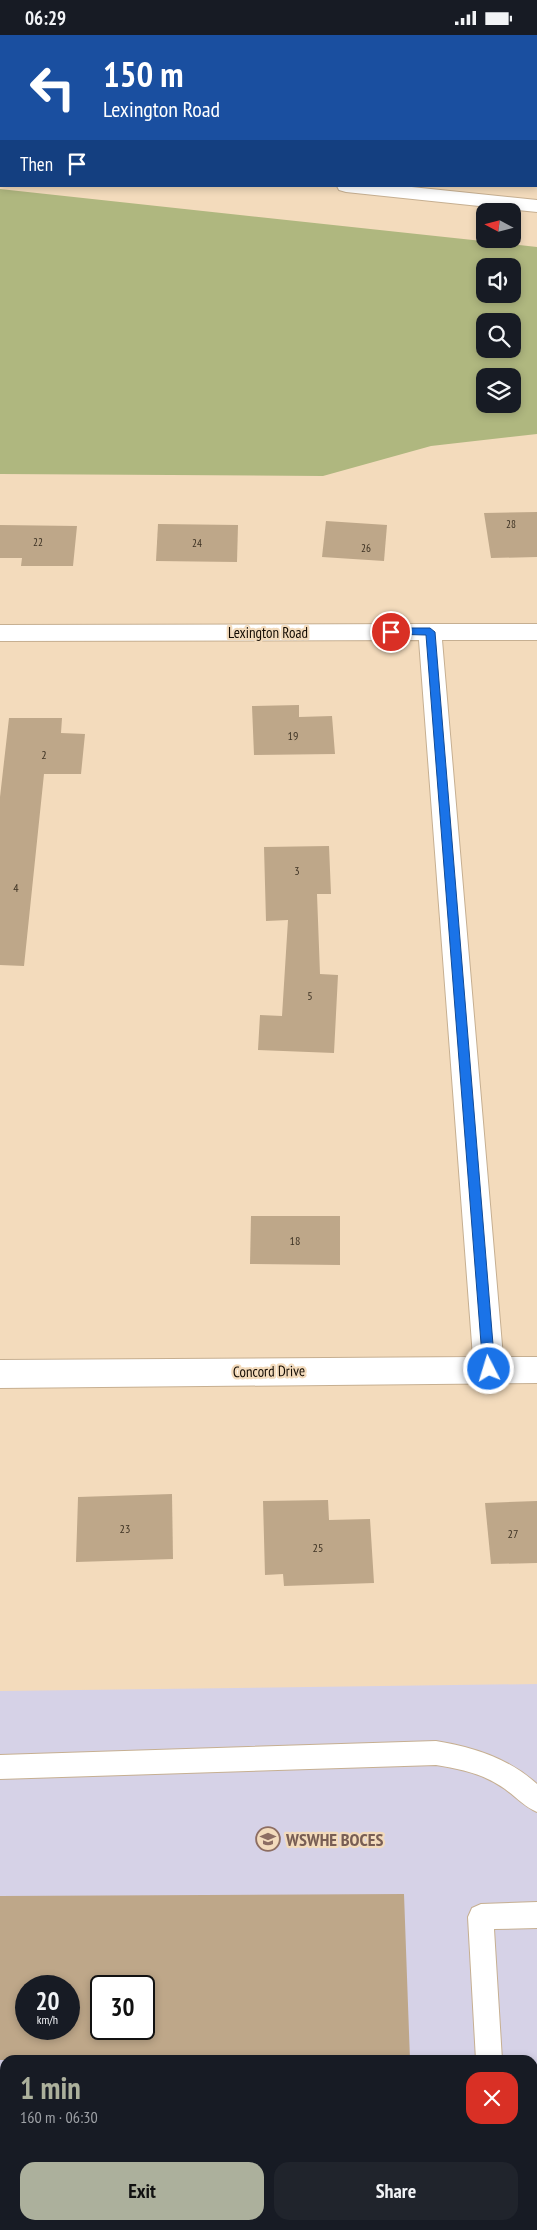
<!DOCTYPE html>
<html lang="en">
<head>
<meta charset="utf-8">
<style>
  :root { --surface:#171b24; --page:#20242c; --text:#f1f3f6; --muted:#9ea1a6; --accent:#acb09c }
  body { margin:0; font-family:"PT Sans Narrow",sans-serif; background:var(--page); color:var(--text); height:100vh; display:flex; flex-direction:column; font-size:19px; white-space:nowrap }
  * { box-sizing:border-box; margin:0 }
  p { font-size:16px; color:var(--muted) }
  .icon { flex:none; width:28px; height:28px; fill:none; stroke:currentColor; stroke-width:2; stroke-linecap:round; stroke-linejoin:round }
  .map { position:relative; flex:1; overflow:hidden }
  .side { position:absolute; left:0px; top:2020px; width:538px; height:175px; display:flex; flex-direction:column; background:var(--surface); border-radius:15px 15px 0 0; box-shadow:0 2px 8px #0003 }
  .side>* { flex:none }
  .hud { position:absolute; left:0px; top:0px; width:538px; height:152px; box-shadow:0 2px 8px #0003; background:#1a4fa0; color:#fff; overflow:hidden }
  .needle { width:32px; rotate:277deg }
  .controls { position:absolute; left:476px; top:168px; display:grid; gap:10px }
  .controls a { display:grid; place-items:center; width:45px; height:45px; border-radius:10px; background:var(--surface); box-shadow:0 2px 8px #0003; font-size:25px }
  .speed { position:absolute; left:15px; top:1940px; display:flex; gap:10px; font-size:25px; font-weight:700; text-align:center }
  .speed>* { display:grid; place-content:center; width:65px; height:65px; border-radius:50%; background:var(--surface); box-shadow:0 2px 8px #0003; line-height:1 }
  .speed small { font-size:12px; font-weight:400 }
  .speed .limit { border:2px solid #111; border-radius:8px; background:#fff; color:#111 }
  .pin { position:absolute; display:grid; place-items:center; width:42px; height:42px; color:#fff; margin:-21px; border:2px solid #fff; border-radius:50%; box-shadow:0 1px 5px #0007 }
  .me { position:absolute; width:55px; margin:-28px; rotate:355deg; stroke-linejoin:round; filter:drop-shadow(0 0 4px #0008) }
  .turn { display:flex; align-items:center; gap:18px; height:105px; padding:0 20px; font-size:22px }
  .turn .icon { width:65px; height:65px; stroke-width:2.5 }
  .turn b { display:block; font-size:35px; line-height:42px }
  .then { display:flex; align-items:center; height:48px; padding:0 20px; background:#0003; gap:10px; font-size:19px }
  .round { display:grid; place-items:center; flex:none; width:52px; height:52px; border-radius:15px; background:var(--page) }
  .summary { display:flex; align-items:center; justify-content:space-between; height:85px; padding:0 20px }
  h1 { font-size:30px; font-weight:700; line-height:38px; color:var(--accent) }
  .button { display:flex; gap:10px; margin-top:auto; padding:10px 20px }
  .button a { flex:1; height:58px; border-radius:15px; background:var(--accent); color:#111; font-size:20px; font-weight:700; line-height:58px; text-align:center }
  .button a+a { background:var(--page); color:var(--text) }
  .status { display:flex; justify-content:space-between; align-items:center; height:35px; padding:0 25px; background:var(--surface); direction:ltr }
  .status svg { height:14px; fill:currentColor }
  .map>svg:first-child { display:block }
  .education { fill:#d6d2e7; fill-rule:evenodd }
  .green { fill:#afb77f; fill-rule:evenodd }
  .building { fill:#bea789; fill-rule:evenodd }
  .lines { fill:none; stroke-linecap:round; stroke-linejoin:round }
  .service-casing { stroke:#c6af91; stroke-width:2 }
  .minor-casing { stroke:#c6af91; stroke-width:2 }
  .motorway-casing { stroke:#c6af91; stroke-width:2 }
  .service { fill:#fff; fill-rule:evenodd }
  .minor { fill:#fff; fill-rule:evenodd }
  .motorway { fill:#fff; fill-rule:evenodd }
  .route { fill:#1a73e8; stroke:#114b97 }
  .labels { text-anchor:middle; dominant-baseline:central; stroke-width:4.5; stroke-linejoin:round; paint-order:stroke }
  .far-number-label { font-size:11px; fill:#3e3324 }
  .number-label { font-size:12px; fill:#3e3324 }
  .street-label { font-size:15px; fill:#140c03; stroke:#f3dbbc }
  .near-education-label { font-size:18px; font-weight:bold; fill:#785e54; stroke:#f3dbbc; text-anchor:start }
</style>
</head>
<body>
<div class="status"><b>06:29</b><svg viewBox="0 0 49 12"><path d="M0 12V9h3v3zM5 12V6h3v6zM10 12V3h3v9zM15 12V0h3v12zM26 1h20v11H26zM47 4h2v5h-2z"/></svg></div>
<div class="map">
<svg width="537" height="2195" viewBox="0 0 537 2195">
  <rect width="100%" height="100%" fill="#f3dbbc"/>
  <path class="education" d="M537 1649V2195H0V1656ZM26 1951H69V1994H26ZM101 1951H144V1994H101ZM5 2025H532V2190H5Z"/>
  <g class="green">
    <polygon points="251,0 537,0 537,28 536,1"/>
    <path d="M0 154 537 212V399L431 411 323 441 0 439ZM485 231H512V259H485ZM485 286H512V314H485ZM485 341H512V369H485Z"/>
  </g>
  <g class="building">
    <polygon points="537,477 537,522 491,523 484,478"/>
    <polygon points="326,486 387,490 384,526 322,522"/>
    <polygon points="158,489 238,490 237,527 156,526"/>
    <polygon points="0,490 77,491 73,531 21,531 22,523 0,523"/>
    <polygon points="299,670 299,682 332,681 335,719 254,720 252,671"/>
    <polygon points="9,683 62,683 61,698 85,699 81,739 44,739 24,931 0,930 0,762"/>
    <polygon points="329,811 331,859 317,859 320,939 338,940 334,1018 258,1015 260,980 282,981 288,885 266,886 264,812"/>
    <polygon points="251,1181 340,1181 340,1230 250,1229"/>
    <polygon points="172,1459 173,1524 76,1527 78,1462"/>
    <polygon points="328,1465 329,1485 370,1484 374,1548 284,1551 283,1539 265,1540 263,1466"/>
    <polygon points="537,1466 537,1528 491,1529 485,1468"/>
    <path d="M404 1859 410 2025H0V1861ZM26 1951H69V1994H26ZM101 1951H144V1994H101Z"/>
  </g>
  <g class="lines">
    <g class="service-casing">
      <g id="service">
        <path d="M436 1706C473 1712 508 1723 537 1749V1777C525 1772 516 1762 505 1754 484 1739 461 1734 436 1730L0 1744V1720Z"/>
        <polygon points="537,1867 537,1893 494,1894 502,2025 476,2025 468,1882 472,1873 481,1869"/>
        <rect x="485" y="2190" width="28" height="5"/>
      </g>
    </g>
    <g class="minor-casing">
      <polygon id="minor" points="430,589 537,589 537,605 442,605 503,1322 537,1322 537,1348 0,1353 0,1325 473,1322 419,605 0,606 0,590"/>
    </g>
    <g class="motorway-casing">
      <g id="motorway">
        <rect x="0" y="13" width="1" height="10"/>
        <rect x="536" y="56" width="1" height="10"/>
        <rect x="0" y="117" width="1" height="10"/>
        <polygon points="337,151 402,151 537,165 537,177 346,157 339,155"/>
      </g>
    </g>
    <use href="#service" class="service"/>
    <use href="#minor" class="minor"/>
    <use href="#motorway" class="motorway"/>
  </g>
  <polygon class="route" points="391,593 430,593 435,597 495,1334 494,1338 489,1340 485,1338 483,1334 426,600 388,599 388,594"/>
  <defs>
    <g id="school-ring" transform="scale(1.25)"><circle r="9.5" fill="#f3dbbc" stroke="#8d6e63" stroke-width="1.5"/><path d="M0-5L7-2L0 1L-7-2ZM-4 1L0 2.5L4 1V4Q0 6-4 4Z" fill="#8d6e63"/></g>
  </defs>
  <g fill-rule="evenodd">
    <use href="#school-ring" x="268" y="1804"/>
  </g>
  <g class="labels">
    <g class="far-number-label">
      <text x="511" y="489">28</text>
      <text x="38" y="507">22</text>
      <text x="197" y="508">24</text>
      <text x="366" y="513">26</text>
    </g>
    <g class="number-label">
      <text x="293" y="700">19</text>
      <text x="44" y="719">2</text>
      <text x="297" y="835">3</text>
      <text x="16" y="852">4</text>
      <text x="310" y="960">5</text>
      <text x="295" y="1205">18</text>
      <text x="125" y="1493">23</text>
      <text x="513" y="1498">27</text>
      <text x="318" y="1512">25</text>
    </g>
    <g class="street-label">
      <text x="268" y="597">Lexington Road</text>
      <text transform="translate(269 1336) rotate(-1)">Concord Drive</text>
    </g>
    <g class="near-education-label">
      <text x="286" y="1804">WSWHE BOCES</text>
    </g>
  </g>
</svg>
<div class="controls">
<a><svg class="needle" viewBox="-14 -14 28 28"><path d="M0-13l5 13h-10z" fill="#e53935"/><path d="M0 13l5-13h-10z" fill="#9ea1a6"/></svg></a>
<a><svg class="icon" aria-label="sound" viewBox="0 0 24 24"><path d="M4 9h4l5-4v14l-5-4H4zM17 9q2 3 0 6"/></svg></a>
<a><svg class="icon" aria-label="search" viewBox="0 0 24 24"><circle cx="10" cy="10" r="6"/><path d="M15 15l6 6"/></svg></a>
<a><svg class="icon" aria-label="layers" viewBox="0 0 24 24"><path d="M12 4l9 5-9 5-9-5zM3 14l9 5 9-5"/></svg></a>
</div>
<div class="speed"><div>20<small>km/h</small></div><div class="limit">30</div></div>
<div class="pin" style="left:391px;top:597px;background:#d93025"><svg class="icon" aria-label="arrive" viewBox="0 0 24 24"><path d="M6 21V4h12l-3 4 3 4H6"/></svg></div>
<svg class="me" style="left:489px;top:1334px" viewBox="-20 -20 40 40"><circle r="17" fill="#1a73e8" stroke="#fff" stroke-width="3"/><path d="M0-11L8 9 0 5-8 9z" fill="#fff"/></svg>
<div class="hud">
<div class="turn"><svg class="icon" aria-label="left" viewBox="0 0 24 24"><path d="M17 20v-9H6M10 6l-5 5 5 5"/></svg><div><b>150 m</b>Lexington Road</div></div>
<div class="then">Then<svg class="icon" aria-label="arrive" viewBox="0 0 24 24"><path d="M6 21V4h12l-3 4 3 4H6"/></svg></div>
</div>
<section class="side">
<div class="summary"><div><h1>1 min</h1><p>160 m · 06:30</p></div><a class="round" style="background:#d93025;color:#fff"><svg class="icon" aria-label="close" viewBox="0 0 24 24"><path d="M6 6l12 12M18 6L6 18"/></svg></a></div>
<div class="button"><a>Exit</a><a>Share</a></div>
</section>
</div>
</body>
</html>
